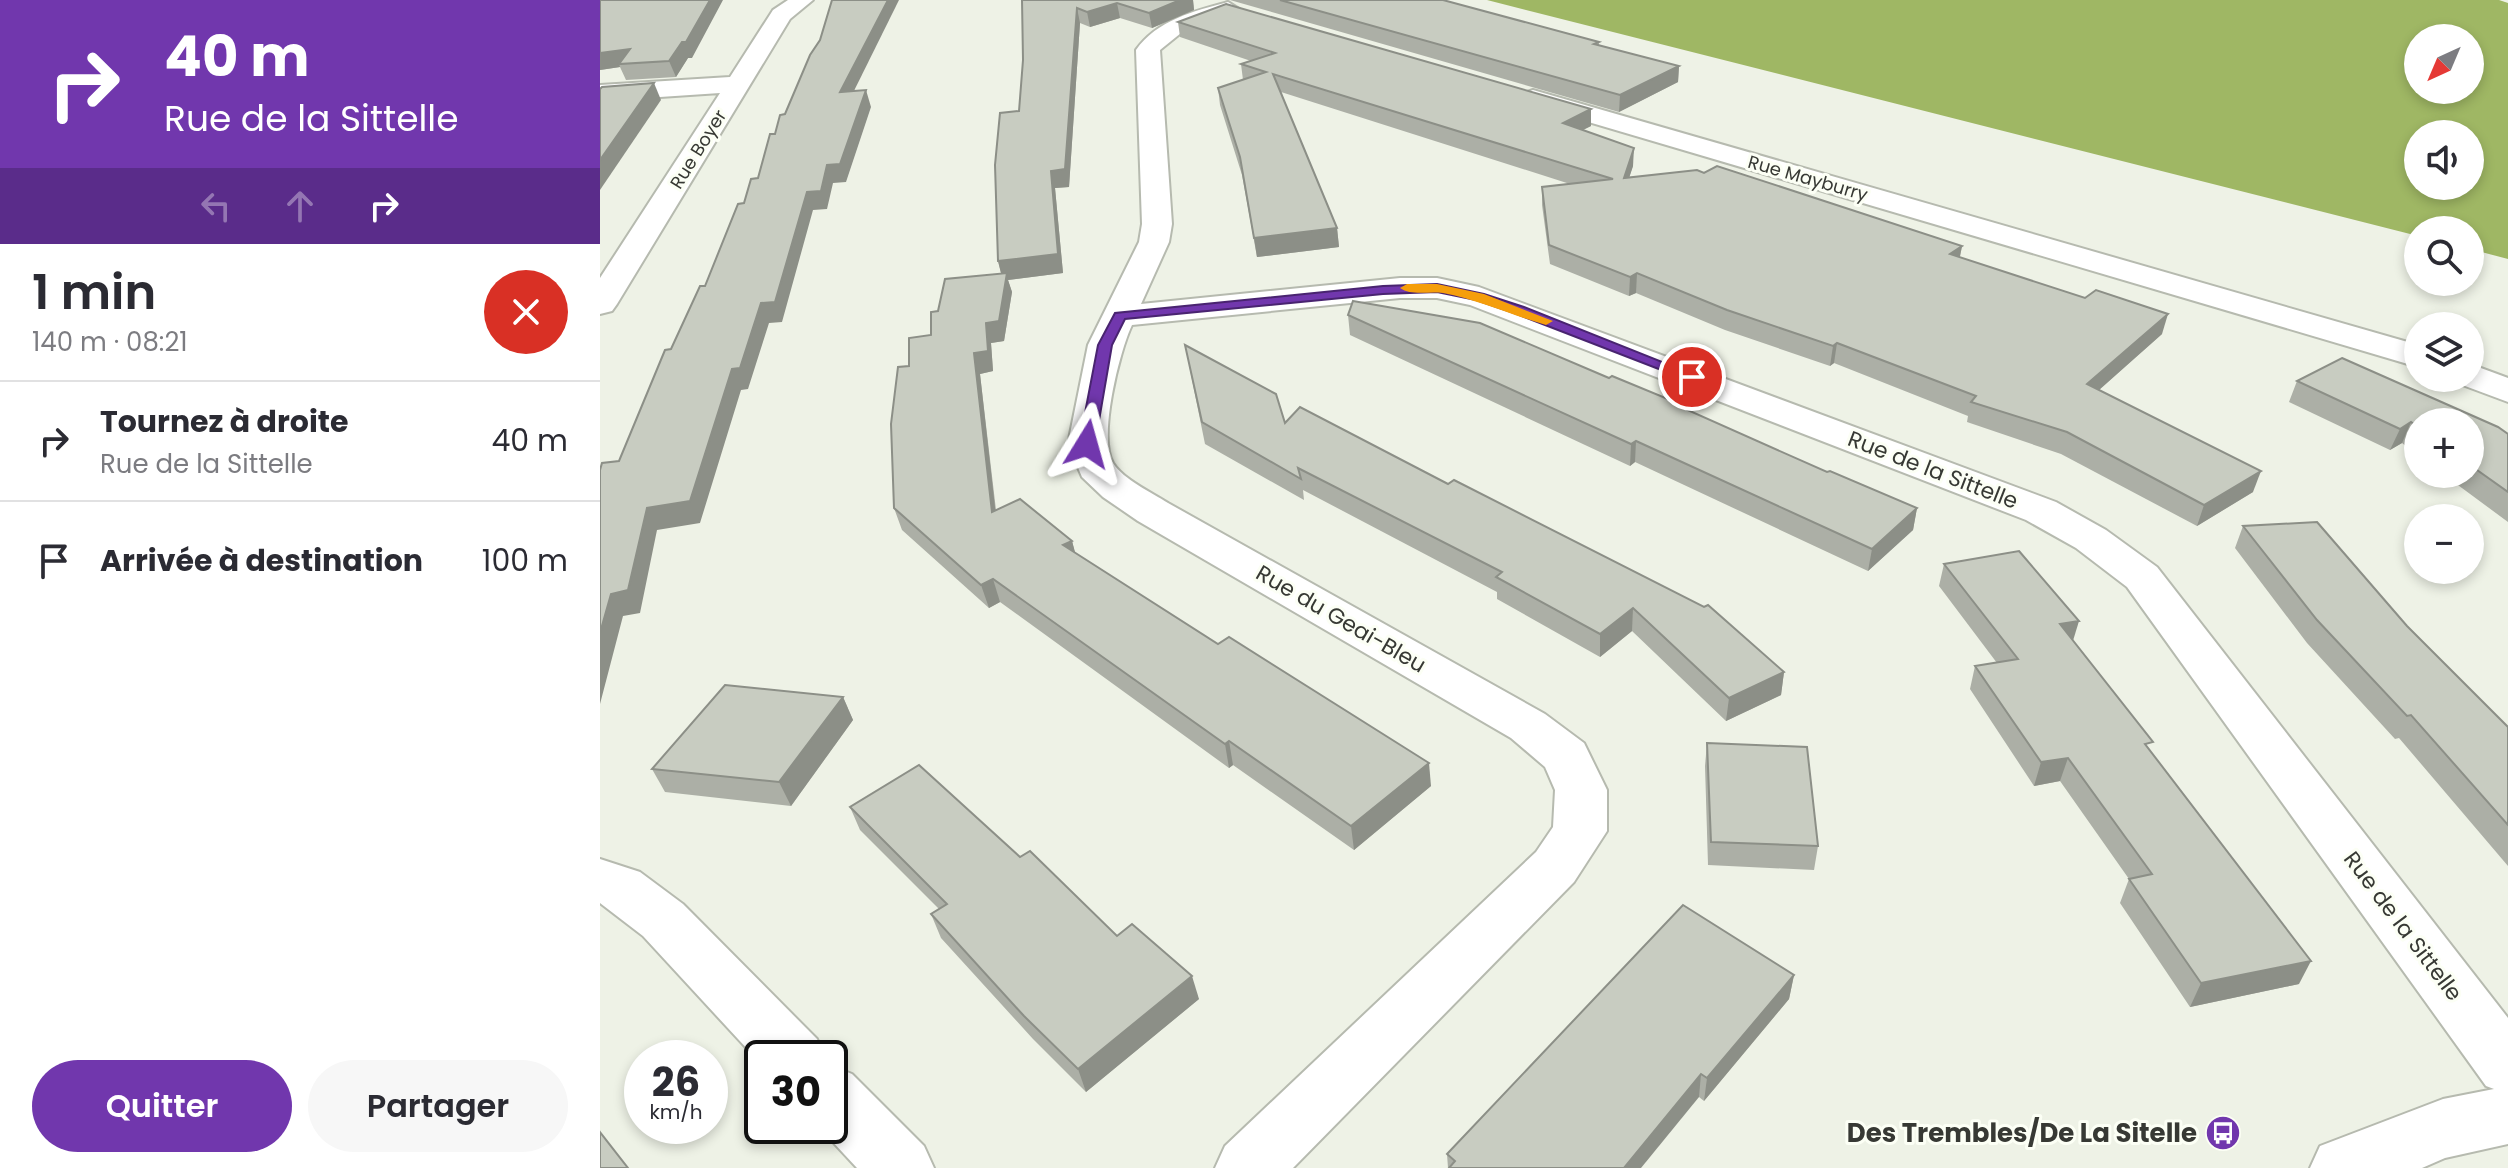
<!DOCTYPE html>
<html lang="fr">
<head>
<meta charset="utf-8">
<style>
  :root { --surface:#fff; --page:#f7f7f7; --text:#2b2b33; --muted:#7c7c81; --line:#e1e1e2; --accent:#7137ad }
  body { margin:0; font-family:Poppins,sans-serif; background:var(--page); color:var(--text); height:100vh; display:flex; flex-direction:column; font-size:30px; white-space:nowrap }
  * { box-sizing:border-box; margin:0 }
  p { font-size:26px; color:var(--muted) }
  .icon { flex:none; width:44px; height:44px; fill:none; stroke:currentColor; stroke-width:2; stroke-linecap:round; stroke-linejoin:round }
  .map { position:relative; flex:1; overflow:hidden }
  .sheet { display:flex; flex-direction:column; background:var(--surface); width:600px }
  .sheet>* { flex:none }
  .banner { background:#7137ad; color:#fff; overflow:hidden }
  .needle { width:52px; rotate:224deg }
  .controls { position:absolute; left:1804px; top:24px; display:grid; gap:16px }
  .controls a { display:grid; place-items:center; width:80px; height:80px; border-radius:50%; background:var(--surface); box-shadow:0 4px 12px #0003; font-size:40px }
  .speed { position:absolute; left:24px; top:1040px; display:flex; gap:16px; font-size:40px; font-weight:700; text-align:center }
  .speed>* { display:grid; place-content:center; width:104px; height:104px; border-radius:50%; background:var(--surface); box-shadow:0 4px 12px #0003; line-height:1 }
  .speed small { font-size:20px; font-weight:400 }
  .speed .limit { border:4px solid #111; border-radius:12px; background:#fff; color:#111 }
  .pin { position:absolute; display:grid; place-items:center; width:68px; height:68px; color:#fff; margin:-34px; border:4px solid #fff; border-radius:50%; box-shadow:0 2px 8px #0007 }
  .me { position:absolute; width:88px; margin:-44px; rotate:8deg; stroke-linejoin:round; filter:drop-shadow(0 0 6px #0008) }
  .turn { display:flex; align-items:center; gap:28px; height:168px; padding:0 32px; font-size:36px }
  .turn .icon { width:104px; height:104px; stroke-width:2.5 }
  .turn b { display:block; font-size:56px; line-height:68px }
  .lanes { display:flex; align-items:center; height:76px; padding:0 32px; background:#0003; justify-content:center; gap:40px; direction:ltr }
  .lanes .off { opacity:.35 }
  .round { display:grid; place-items:center; flex:none; width:84px; height:84px; border-radius:42px; background:var(--page) }
  .head { display:flex; align-items:center; justify-content:space-between; height:136px; padding:0 32px }
  h1 { font-size:48px; font-weight:600; line-height:60px }
  .primary-button { display:flex; gap:16px; margin-top:auto; padding:16px 32px }
  .primary-button a { flex:1; height:92px; border-radius:48px; background:var(--accent); color:#fff; font-size:32px; font-weight:600; line-height:92px; text-align:center }
  .primary-button a+a { background:var(--page); color:var(--text) }
  ul { padding:0; list-style:none }
  li { display:flex; align-items:center; gap:24px; height:120px; padding:0 32px; border-top:2px solid var(--line) }
  li div { flex:1 }
  li b { display:block; font-size:30px }
  li em { font-style:normal }
  main { display:flex; flex:1; min-height:0 }
  .map>svg:first-child { display:block }
  .forest { fill:#9fb764; fill-rule:evenodd }
  .lines { fill:none; stroke-linecap:round; stroke-linejoin:round }
  .minor-casing { stroke:#b6baaf; stroke-width:4 }
  .minor { fill:#fff; fill-rule:evenodd }
  .wall { fill:#acafa6 }
  .shaded-wall { fill:#8c8f87 }
  .building { fill:#c8ccc1; stroke:#8c8f87; stroke-width:2 }
  .route { fill:#7137ad; stroke:#492470; stroke-width:2 }
  .slow { fill:#f59e0b }
  .labels { text-anchor:middle; dominant-baseline:central; stroke-width:6; stroke-linejoin:round; paint-order:stroke }
  .far-street-label { font-size:18px; fill:#373934; stroke:#fcfff5 }
  .street-label { font-size:22px; fill:#373934; stroke:#fcfff5 }
  .near-poi-label { font-size:26px; font-weight:bold; fill:#373934; stroke:#fcfff5; text-anchor:end }
</style>
</head>
<body>
<main>
<section class="sheet">
<div class="banner">
<div class="turn"><svg class="icon" aria-label="right" viewBox="0 0 24 24"><path d="M7 20v-9h11M14 6l5 5-5 5"/></svg><div><b>40 m</b>Rue de la Sittelle</div></div>
<div class="lanes"><svg class="icon off" aria-label="left" viewBox="0 0 24 24"><path d="M17 20v-9H6M10 6l-5 5 5 5"/></svg><svg class="icon off" aria-label="ahead" viewBox="0 0 24 24"><path d="M12 20V5M6 11l6-6 6 6"/></svg><svg class="icon" aria-label="right" viewBox="0 0 24 24"><path d="M7 20v-9h11M14 6l5 5-5 5"/></svg></div>
</div>
<div class="head"><div><h1>1 min</h1><p>140 m · 08:21</p></div><a class="round" style="background:#d93025;color:#fff"><svg class="icon" aria-label="close" viewBox="0 0 24 24"><path d="M6 6l12 12M18 6L6 18"/></svg></a></div>
<ul>
<li><svg class="icon" aria-label="right" viewBox="0 0 24 24"><path d="M7 20v-9h11M14 6l5 5-5 5"/></svg><div><b>Tournez à droite</b><p>Rue de la Sittelle</p></div><em>40 m</em></li>
<li><svg class="icon" aria-label="arrive" viewBox="0 0 24 24"><path d="M6 21V4h12l-3 4 3 4H6"/></svg><div><b>Arrivée à destination</b></div><em>100 m</em></li>
</ul>
<div class="primary-button"><a>Quitter</a><a>Partager</a></div>
</section>
<div class="map">
<svg width="1908" height="1168" viewBox="0 0 1908 1168">
  <rect width="100%" height="100%" fill="#eef2e6"/>
  <path class="forest" d="M887 0H1899L1908 3V259L1870 249V230H1818V236ZM1818 38H1870V90H1818ZM1818 134H1870V186H1818Z"/>
  <g class="lines">
    <g class="minor-casing">
      <g id="minor">
        <polygon points="188,0 213,0 190,19 17,304 12,311 0,314 0,278 120,93 0,101 0,85 130,77 173,10"/>
        <path d="M628 2 639 9 636 14 581 33 560 50 572 224 569 242 541 304 800 278H837L879 287 1456 502 1506 530 1557 567 1908 1018V1144L1845 1158 1822 1168H1710L1720 1146 1843 1099 1894 1089 1886 1086 1527 587 1476 548 1426 520 870 305 837 298H800L532 325C519 352 498 438 513 463 524 480 551 492 568 503L945 714 984 743 1007 790V831L974 882 693 1168H615L625 1146 936 852 953 827 955 790 945 767 911 738 538 521 503 497 482 477 468 444 488 345 539 242 542 224 536 50C557 20 594 11 628 2Z"/>
        <polygon points="933,90 1818,345 1818,367 924,103 920,98 924,93"/>
        <polygon points="1870,364 1908,378 1908,402 1857,383 1854,378 1870,378"/>
        <polygon points="0,859 40,872 83,904 217,1039 226,1058 162,1058 162,1065 43,936 0,903"/>
        <polygon points="230,1065 252,1074 324,1146 334,1168 257,1168 218,1126 230,1126"/>
      </g>
    </g>
    <use href="#minor" class="minor"/>
  </g>
  <g class="wall">
    <polygon points="0,0 92,58 88,58 76,77 26,80 20,67 0,70"/>
    <polygon points="422,0 593,0 594,10 552,28 520,18 490,27 480,23 469,187 455,188 463,273 408,280 412,292 404,341 391,343 393,371 380,374 396,510 472,541 475,553 831,786 754,850 633,765 629,768 400,602 389,608 302,530 294,508 309,366 331,335 338,311 401,273 398,261 419,111 423,60"/>
    <polygon points="630,0 843,0 999,42 999,46 1079,66 1078,82 1019,112"/>
    <polygon points="578,22 991,126 983,130 1033,166 1029,178 1362,246 1360,257 1562,334 1499,390 1653,492 1597,526 1461,454 1367,422 1368,416 1234,363 1230,366 1125,330 1036,293 1029,296 950,264 942,205 942,187 970,184 681,92 737,228 739,247 657,257 642,175 620,105 618,88 643,80 641,64 651,61 580,37"/>
    <polygon points="748,315 1009,378 1227,472 1317,508 1313,530 1268,571 1035,462 1030,466 750,335"/>
    <polygon points="1742,358 1898,427 1908,434 1908,522 1843,474 1870,474 1870,422 1818,422 1818,456 1802,443 1790,450 1689,402 1697,381"/>
    <polygon points="589,365 685,423 1184,672 1181,695 1126,721 1032,631 1000,657 897,599 897,592 703,490 704,500 605,444"/>
    <polygon points="1643,526 1807,626 1908,727 1908,866 1799,738 1795,739 1707,643 1635,548"/>
    <polygon points="1344,564 1473,641 1550,750 1699,984 1590,1007 1520,903 1529,879 1460,781 1434,786 1370,689 1375,666 1397,663 1339,586"/>
    <polygon points="243,697 253,720 191,806 65,792 52,769"/>
    <polygon points="1107,743 1218,846 1214,870 1108,865 1105,766"/>
    <polygon points="250,807 420,857 517,936 599,999 486,1092 433,1039 341,938 331,914 339,909 260,830"/>
    <polygon points="1194,975 1189,999 1104,1101 1099,1097 848,1168 847,1154"/>
  </g>
  <g class="shaded-wall">
    <polygon points="110,0 123,0 92,58 88,58 76,77 69,61"/>
    <polygon points="288,0 299,0 245,109 240,92"/>
    <polygon points="580,0 593,0 594,10 552,28 549,13"/>
    <polygon points="517,3 520,18 490,27 487,12"/>
    <polygon points="477,8 480,23 469,187 455,188 463,273 408,280 412,292 404,341 391,343 393,371 380,374 398,534 392,512 374,353 403,281 398,261"/>
    <polygon points="30,49 19,64 20,67 0,70 0,53"/>
    <polygon points="1079,66 1078,82 1019,112 1020,95"/>
    <polygon points="54,83 61,100 0,190 0,160"/>
    <polygon points="266,90 271,107 246,182 233,183 227,209 213,210 182,322 169,323 148,389 141,390 100,523 57,530 40,613 23,616 0,704 0,633 11,594 47,508 132,369 207,192 227,165"/>
    <polygon points="991,109 991,126 962,140 963,123"/>
    <polygon points="1034,148 1033,166 1023,196 1024,178"/>
    <polygon points="737,228 739,247 657,257 654,238"/>
    <polygon points="1362,246 1358,265 1350,254"/>
    <polygon points="1037,273 1036,293 1029,296 1030,277"/>
    <polygon points="1568,314 1562,334 1482,405 1487,384"/>
    <polygon points="1237,343 1234,363 1230,366 1233,346"/>
    <polygon points="1811,422 1802,443 1790,450 1800,429"/>
    <polygon points="1036,441 1035,462 1030,466 1031,444"/>
    <polygon points="1661,471 1653,492 1597,526 1604,505"/>
    <polygon points="1317,508 1313,530 1268,571 1272,549"/>
    <polygon points="472,541 478,563 463,545"/>
    <polygon points="393,579 400,602 389,608 381,585"/>
    <polygon points="1033,608 1032,631 1000,657 1000,634"/>
    <polygon points="1479,621 1472,644 1460,624"/>
    <polygon points="1184,672 1181,695 1126,721 1129,698"/>
    <polygon points="243,697 253,720 191,806 179,782"/>
    <polygon points="629,741 633,765 629,768 625,744"/>
    <polygon points="1468,758 1460,781 1434,786 1441,762"/>
    <polygon points="829,763 831,786 754,850 751,826"/>
    <polygon points="1711,961 1699,984 1590,1007 1601,983"/>
    <polygon points="1194,975 1189,999 1104,1101 1107,1078"/>
    <polygon points="592,976 599,999 486,1092 478,1069"/>
    <polygon points="1101,1074 1099,1097 1041,1168 1024,1168"/>
  </g>
  <g class="building">
    <polygon points="0,0 110,0 86,42 82,42 69,61 19,64 30,49 0,53"/>
    <polygon points="232,0 288,0 240,92 266,90 240,164 227,165 221,191 207,192 175,302 161,303 140,368 132,369 90,501 47,508 28,590 11,594 0,633 0,470 2,463 19,461 65,350 71,349 100,286 105,286 138,204 144,203 151,179 158,178 170,134 175,134 180,115 185,114 210,55 220,40"/>
    <polygon points="422,0 580,0 549,13 517,3 487,12 477,8 465,169 451,171 458,254 398,261 395,165 400,113 419,111 423,60"/>
    <polygon points="680,0 843,0 999,42 994,44 1079,66 1020,95"/>
    <polygon points="626,4 991,109 963,123 1034,148 1024,178 1097,170 1104,173 1117,166 1362,246 1350,254 1485,298 1496,290 1568,314 1487,384 1661,471 1604,505 1467,432 1371,402 1376,396 1237,343 1233,346 1127,310 1037,273 1030,277 949,245 942,187 1013,179 673,74 737,228 654,238 640,157 618,88 666,72 641,64 675,53 578,22"/>
    <polygon points="54,83 0,160 0,89 2,87"/>
    <polygon points="407,273 399,321 386,323 388,351 374,353 392,512 420,499 472,541 463,545 618,644 629,637 829,763 751,826 629,741 625,744 393,579 381,585 294,508 291,424 298,367 309,366 309,338 331,335 331,312 338,311 345,279"/>
    <polygon points="753,301 880,323 1009,378 1012,376 1085,406 1083,408 1227,472 1230,471 1317,508 1272,549 1036,441 1031,444 748,315"/>
    <polygon points="585,345 676,394 685,423 700,407 848,484 854,480 1104,607 1108,605 1184,672 1129,698 1033,608 1000,634 896,577 902,572 698,468 701,479 602,422"/>
    <polygon points="1742,358 1898,427 1908,434 1908,492 1870,465 1870,422 1818,422 1818,427 1811,422 1800,429 1697,381"/>
    <polygon points="1717,522 1807,626 1908,727 1908,825 1811,715 1807,716 1717,620 1643,526"/>
    <polygon points="1419,551 1479,621 1460,624 1553,742 1545,744 1711,961 1601,983 1529,879 1552,874 1468,758 1441,762 1375,666 1418,659 1344,564"/>
    <polygon points="125,685 243,697 179,782 52,769"/>
    <polygon points="1107,743 1207,747 1218,846 1111,842"/>
    <polygon points="319,765 420,857 430,851 517,936 532,924 592,976 478,1069 424,1016 331,914 347,904 250,807"/>
    <polygon points="1083,905 1194,975 1107,1078 1101,1074 1024,1168 849,1168 855,1161 847,1154"/>
    <polygon points="0,1132 28,1168 0,1168"/>
  </g>
  <polygon class="route" points="837,284 884,294 924,307 1100,377 1097,380 1087,380 914,313 876,300 837,292 783,294 525,319 512,345 495,444 487,449 479,444 498,345 515,313 783,286"/>
  <path class="slow" d="M837 284 884 294 953 321 946 325C911 315 879 300 843 293 829 291 811 296 800 288L807 284Z"/>
  <defs>
    <g id="bus-disc" transform="scale(1.8)"><circle r="9.5" fill="#7137ad" stroke="#fcfff5"/><path d="M-5-6H5V4H4V6H2V4H-2V6H-4V4H-5ZM-3.5-4V0h7V-4ZM-3.5 1.2v1.5H-2V1.2ZM2 1.2v1.5H3.5V1.2Z" fill="#fff"/></g>
  </defs>
  <g fill-rule="evenodd">
    <use href="#bus-disc" x="1623" y="1133"/>
  </g>
  <g class="labels">
    <g class="far-street-label">
      <text transform="translate(98 149) rotate(-58)">Rue Boyer</text>
      <text transform="translate(1208 178) rotate(16)">Rue Mayburry</text>
    </g>
    <g class="street-label">
      <text transform="translate(1333 470) rotate(21)">Rue de la Sittelle</text>
      <text transform="translate(741 619) rotate(30)">Rue du Geai-Bleu</text>
      <text transform="translate(1803 926) rotate(53)">Rue de la Sittelle</text>
    </g>
    <g class="near-poi-label">
      <text x="1597" y="1133">Des Trembles/De La Sitelle</text>
    </g>
  </g>
</svg>
<div class="controls">
<a><svg class="needle" viewBox="-14 -14 28 28"><path d="M0-13l5 13h-10z" fill="#e53935"/><path d="M0 13l5-13h-10z" fill="#7c7c81"/></svg></a>
<a><svg class="icon" aria-label="sound" viewBox="0 0 24 24"><path d="M4 9h4l5-4v14l-5-4H4zM17 9q2 3 0 6"/></svg></a>
<a><svg class="icon" aria-label="search" viewBox="0 0 24 24"><circle cx="10" cy="10" r="6"/><path d="M15 15l6 6"/></svg></a>
<a><svg class="icon" aria-label="layers" viewBox="0 0 24 24"><path d="M12 4l9 5-9 5-9-5zM3 14l9 5 9-5"/></svg></a>
<a>+</a>
<a>−</a>
</div>
<div class="speed"><div>26<small>km/h</small></div><div class="limit">30</div></div>
<div class="pin" style="left:1092px;top:377px;background:#d93025"><svg class="icon" aria-label="arrive" viewBox="0 0 24 24"><path d="M6 21V4h12l-3 4 3 4H6"/></svg></div>
<svg class="me" style="left:487px;top:444px" viewBox="-20 -20 40 40"><path d="M0-17L14 15 0 8-14 15z" fill="#7137ad" stroke="#fff" stroke-width="4"/></svg>
</div>
</main>
</body>
</html>
